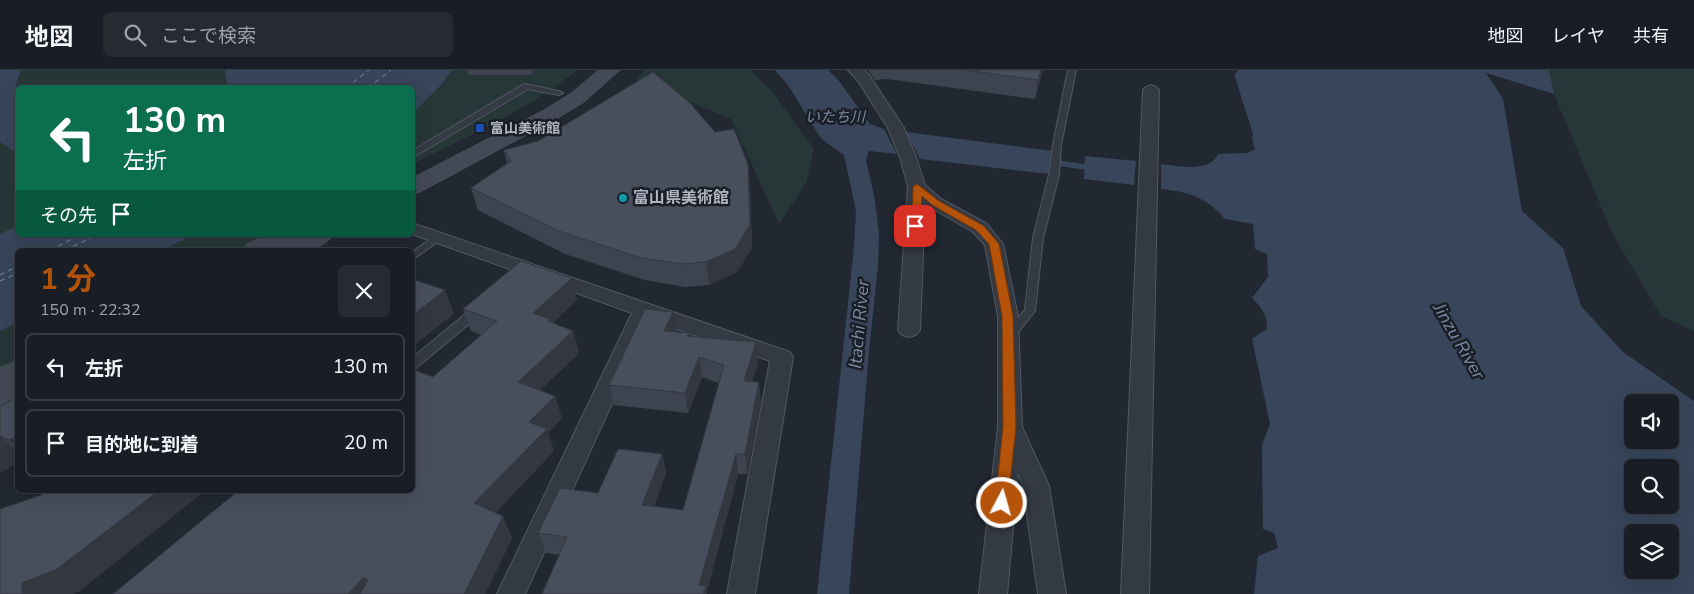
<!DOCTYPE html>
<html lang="ja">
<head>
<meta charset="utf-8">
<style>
  :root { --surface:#191e26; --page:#262b32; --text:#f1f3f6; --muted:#9fa2a7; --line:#373c43; --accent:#b45309 }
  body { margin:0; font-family:"Nunito Sans","Noto Sans JP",sans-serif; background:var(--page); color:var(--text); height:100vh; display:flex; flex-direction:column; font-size:19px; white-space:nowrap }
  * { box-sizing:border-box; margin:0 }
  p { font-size:16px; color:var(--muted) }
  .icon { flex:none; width:28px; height:28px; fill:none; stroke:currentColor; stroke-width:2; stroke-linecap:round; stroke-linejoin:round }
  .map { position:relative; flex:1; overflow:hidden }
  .sheet { position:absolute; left:15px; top:178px; width:400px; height:245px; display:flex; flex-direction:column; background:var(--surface); border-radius:8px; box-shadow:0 5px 20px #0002,0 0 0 1px var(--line) }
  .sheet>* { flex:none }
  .banner { position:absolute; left:15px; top:15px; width:400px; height:152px; border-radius:8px; box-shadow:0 5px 20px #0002,0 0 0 1px var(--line); background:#0b6e4f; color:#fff; overflow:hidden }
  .controls { position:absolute; left:1624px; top:324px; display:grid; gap:10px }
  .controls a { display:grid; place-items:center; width:55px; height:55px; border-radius:8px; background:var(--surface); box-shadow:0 5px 20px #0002,0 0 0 1px var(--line); font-size:25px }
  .pin { position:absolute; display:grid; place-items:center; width:42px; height:42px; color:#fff; margin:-21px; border-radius:10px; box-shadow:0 2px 8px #0006 }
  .me { position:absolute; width:55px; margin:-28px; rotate:6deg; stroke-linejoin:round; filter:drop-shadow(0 0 4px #0008) }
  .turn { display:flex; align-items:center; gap:18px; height:105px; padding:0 25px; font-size:22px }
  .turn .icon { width:65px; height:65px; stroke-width:2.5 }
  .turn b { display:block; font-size:35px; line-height:42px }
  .then { display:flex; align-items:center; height:48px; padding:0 25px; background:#0003; gap:10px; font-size:19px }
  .round { display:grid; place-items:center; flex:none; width:52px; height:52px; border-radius:8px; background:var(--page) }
  .head { display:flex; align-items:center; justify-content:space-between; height:85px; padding:0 25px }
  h1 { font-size:30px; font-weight:700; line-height:38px; color:var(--accent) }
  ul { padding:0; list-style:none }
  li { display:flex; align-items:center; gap:15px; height:68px; margin:0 10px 8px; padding:0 15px; border:2px solid var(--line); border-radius:8px }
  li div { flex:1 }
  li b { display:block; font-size:19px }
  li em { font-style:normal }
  header { display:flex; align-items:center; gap:30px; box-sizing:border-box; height:70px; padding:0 25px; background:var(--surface); border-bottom:1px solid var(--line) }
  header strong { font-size:24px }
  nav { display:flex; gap:28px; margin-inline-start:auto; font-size:18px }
  .search { width:350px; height:45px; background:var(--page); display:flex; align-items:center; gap:12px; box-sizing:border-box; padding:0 18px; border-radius:8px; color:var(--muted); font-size:19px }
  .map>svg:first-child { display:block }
  .green { fill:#273737 }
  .water { fill:#38455a; fill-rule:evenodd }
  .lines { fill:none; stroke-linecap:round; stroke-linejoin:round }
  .stream { stroke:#38455a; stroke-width:5.5 }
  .ferry { stroke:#7a8ba5; stroke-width:1; stroke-dasharray:5 4; stroke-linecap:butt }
  .lane-casing { stroke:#525861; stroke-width:2 }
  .street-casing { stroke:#525861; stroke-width:2 }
  .secondary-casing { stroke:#525861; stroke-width:1 }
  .lane { fill:#343a43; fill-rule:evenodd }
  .street { fill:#343a43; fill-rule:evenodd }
  .secondary { fill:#434956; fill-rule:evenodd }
  .wall { fill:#3e444f }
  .shaded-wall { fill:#323740 }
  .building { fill:#484f5c; stroke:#323740 }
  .route { fill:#b45309; stroke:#753606 }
  .transit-dot { fill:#1a4fb4; stroke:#1a1f27; stroke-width:2 }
  .culture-dot { fill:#0f9aa8; stroke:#1a1f27; stroke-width:2 }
  .labels { text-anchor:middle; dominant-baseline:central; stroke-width:5; stroke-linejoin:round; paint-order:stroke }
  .far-poi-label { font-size:14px; font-weight:bold; fill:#aeb5c0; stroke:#1a1f27; text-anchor:start }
  .far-water-label { font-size:15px; font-style:italic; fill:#7a8ba5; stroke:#1a1f27 }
  .poi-label { font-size:16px; font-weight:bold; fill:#aeb5c0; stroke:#1a1f27; text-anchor:start }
  .water-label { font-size:18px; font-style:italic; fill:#7a8ba5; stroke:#1a1f27 }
</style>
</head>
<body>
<header>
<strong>地図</strong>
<div class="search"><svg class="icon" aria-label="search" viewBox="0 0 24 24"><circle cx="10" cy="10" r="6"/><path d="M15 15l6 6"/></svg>ここで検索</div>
<nav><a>地図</a><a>レイヤ</a><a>共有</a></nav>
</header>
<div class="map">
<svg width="1694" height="524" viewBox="0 0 1694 524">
  <rect width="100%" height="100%" fill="#212832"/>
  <g class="green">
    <path d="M0 0H577C528 40 468 66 413 94L412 18H18V165H271L241 180H18L17 293 0 302Z"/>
    <polygon points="644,0 750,0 772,21 814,79 806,113 779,154 731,49 637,10"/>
    <polygon points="1549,0 1694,0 1694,261 1661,246 1612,163 1554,24"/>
  </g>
  <g class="water">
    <polygon points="0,0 21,0 16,15 18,27 17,83 0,72"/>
    <polygon points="225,0 452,0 440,16 413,43 412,18 228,17"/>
    <polygon points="775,0 828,0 839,11 870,54 884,59 897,84 869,81 866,90 875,130 879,164 878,196 869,281 849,524 817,524 854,177 856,141 844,85 823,70 818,64 788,15"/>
    <path d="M1239 0H1549L1554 24 1486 3 1503 29 1522 141 1563 178 1581 236 1623 282 1694 331V524H1254L1258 486 1278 478 1274 463 1263 459 1262 375 1270 354 1252 269 1267 259C1267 245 1262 238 1252 228L1268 207 1267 184 1255 179 1253 154 1225 149C1206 127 1189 122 1161 119V94C1176 96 1211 103 1218 84L1248 83 1255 79 1252 69 1253 64 1234 4ZM1632 332H1670V370H1632ZM1632 398H1670V435H1632ZM1670 462V500H1632V462Z"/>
    <polygon points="906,62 1053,81 1049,104 920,89"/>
    <polygon points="1085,86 1136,91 1134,115 1084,109"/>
    <polygon points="17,156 18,165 193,165 163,180 18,180 17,253 0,261 0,164"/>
  </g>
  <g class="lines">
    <polyline class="stream" points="1050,92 1093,98"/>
    <g class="ferry">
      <polyline points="346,18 369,0"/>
      <polyline points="368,18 391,0"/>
      <polyline points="50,180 80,165"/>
      <polyline points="65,180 97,165"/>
      <polyline points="0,205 18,196"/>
      <polyline points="0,211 18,203"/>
    </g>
    <g class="lane-casing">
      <g id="lane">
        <polygon points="1068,0 1076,0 1061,75 1059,105 1043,168 1035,241 1013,269 1009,270 1003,266 1025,240 1033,168 1049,105 1053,75"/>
        <polygon points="524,14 559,21 563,23 559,25 528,19 412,88 412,81"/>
        <polygon points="438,164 442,165 443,167 442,169 412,190 412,182"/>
        <polygon points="478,236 483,240 482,243 416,298 412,299 412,288 474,237"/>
      </g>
    </g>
    <g class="street-casing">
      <g id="street">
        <polygon points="848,0 864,0 869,5 904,58 916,87 925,115 941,129 987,154 1003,174 1018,246 1022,357 1049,416 1066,524 1038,524 1023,416 1018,403 1007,524 979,524 998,357 998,246 985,175 973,162 925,134 920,260 916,265 909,267 902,265 898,260 908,117 900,87 888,58 858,11"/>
        <polygon points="1151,15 1156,17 1159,20 1149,524 1121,524 1143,20 1146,17"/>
        <polygon points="412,153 790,282 793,287 755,524 727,524 770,291 650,250 525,524 497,524 632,243 412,164"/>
      </g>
    </g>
    <g class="secondary-casing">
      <g id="secondary">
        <polygon points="599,0 620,0 584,32 558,48 420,122 412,124 412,108 544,40 570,24"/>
        <path d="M267 165H298L296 168 302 165H333C321 183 298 180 280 180L282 176 275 180H243L246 175Z"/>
        <polygon points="18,291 18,337 0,344 0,298"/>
      </g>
    </g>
    <use href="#lane" class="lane"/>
    <use href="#street" class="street"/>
    <use href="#secondary" class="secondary"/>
  </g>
  <g class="wall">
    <polygon points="467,0 535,0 532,5 468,5"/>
    <polygon points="868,0 1043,0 1035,29 887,9 875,10"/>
    <polygon points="504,80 750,116 752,178 737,202 709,215 685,217 645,210 565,184 478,140 471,118 507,93"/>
    <polygon points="577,230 552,253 573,261 579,283 540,320 562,348 548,363 554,381 495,443 512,468 485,524 113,524 433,307 481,265 471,261 463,239"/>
    <polygon points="673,242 676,262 689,263 689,266 758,292 752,312 761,332 747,404 738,404 707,521 707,524 542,524 559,485 546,483 538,463 662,384 666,403 654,436 683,440 719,313 702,307 688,343 614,335 609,315"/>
    <polygon points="18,326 18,392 0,403 0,337"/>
  </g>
  <g class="shaded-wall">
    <polygon points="531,0 535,0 532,5"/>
    <polygon points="1041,0 1043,0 1035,29 1038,10"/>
    <polygon points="748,94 750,116 752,178 737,202 709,215 706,192"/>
    <polygon points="572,208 577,230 552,254 533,243"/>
    <polygon points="445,220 454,244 412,277 412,246"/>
    <polygon points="673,242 676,261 667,280 664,261"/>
    <polygon points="573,261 579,283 526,334 518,312"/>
    <polygon points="756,272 758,292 746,331 744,311"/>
    <polygon points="699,287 702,307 688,343 685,323"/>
    <polygon points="759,312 761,332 747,404 745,384"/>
    <polygon points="555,326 562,348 548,363 554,381 483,455 474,433 529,352"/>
    <polygon points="18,365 18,379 9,370"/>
    <polygon points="1,366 18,383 18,392 0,403 0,367"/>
    <polygon points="662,384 666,403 647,454 642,435"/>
    <polygon points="736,384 738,404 707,521 707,524 701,524 699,515"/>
    <polygon points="160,420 206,420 80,521 73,524 22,524 22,513"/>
    <polygon points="503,446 512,468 485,524 464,524"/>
    <polygon points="364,507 375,524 348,524"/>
  </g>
  <g class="building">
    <polygon points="965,0 1041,0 1038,10"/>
    <polygon points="653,2 690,33 715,62 734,59 748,94 750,155 735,179 706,192 682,194 641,188 559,161 471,118 511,91 504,80 538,71"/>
    <polygon points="521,191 572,208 533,243 550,249 548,251 573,261 518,312 555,326 529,352 547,359 474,433 503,446 464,524 360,524 368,510 364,507 348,524 113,524 239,420 412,420 412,299 433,307 497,251 463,239"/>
    <polygon points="412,209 445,220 412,246"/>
    <polygon points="645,239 673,242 664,261 689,263 687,266 756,272 744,311 759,312 745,384 736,384 699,515 706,516 703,524 542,524 567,467 538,463 560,418 598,423 618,379 662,384 642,435 683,440 724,295 699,287 685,323 609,315"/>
    <polygon points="18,326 18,365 9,370 1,366 0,367 0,337"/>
    <polygon points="41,420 160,420 57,499 22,513 22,524 0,524 0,439 41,425"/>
  </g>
  <polygon class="route" points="917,114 939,131 984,156 999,174 1013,246 1016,357 1008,433 1006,437 1002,438 997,437 995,433 1003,357 1002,246 989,174 976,160 932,135 922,126 920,156 919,158 912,158 913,117"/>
  <rect class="transit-dot" x="475" y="53" width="10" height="10" rx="2.5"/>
  <circle class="culture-dot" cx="623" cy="128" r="5"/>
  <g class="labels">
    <g class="far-poi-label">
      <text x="490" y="58">富山美術館</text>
    </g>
    <g class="far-water-label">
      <text x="835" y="47">いたち川</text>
    </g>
    <g class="poi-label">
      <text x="633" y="128">富山県美術館</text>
    </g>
    <g class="water-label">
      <text transform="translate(859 254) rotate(-85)">Itachi River</text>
      <text transform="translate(1459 271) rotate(60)">Jinzu River</text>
    </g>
  </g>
</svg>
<div class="controls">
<a><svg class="icon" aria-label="sound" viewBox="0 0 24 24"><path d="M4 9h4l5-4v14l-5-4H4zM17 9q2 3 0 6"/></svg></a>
<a><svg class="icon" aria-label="search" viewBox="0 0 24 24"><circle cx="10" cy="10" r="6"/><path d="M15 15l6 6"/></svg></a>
<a><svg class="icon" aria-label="layers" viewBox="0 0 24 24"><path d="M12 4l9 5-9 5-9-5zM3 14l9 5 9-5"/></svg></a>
</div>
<div class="pin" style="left:915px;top:156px;background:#d93025"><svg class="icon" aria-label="arrive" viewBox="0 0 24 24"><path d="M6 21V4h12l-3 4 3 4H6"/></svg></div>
<svg class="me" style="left:1002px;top:433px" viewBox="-20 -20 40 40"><circle r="17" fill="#b45309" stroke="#fff" stroke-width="3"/><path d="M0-11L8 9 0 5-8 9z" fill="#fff"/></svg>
<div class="banner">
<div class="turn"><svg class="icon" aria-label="left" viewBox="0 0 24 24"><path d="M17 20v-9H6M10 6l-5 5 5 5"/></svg><div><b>130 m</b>左折</div></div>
<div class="then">その先<svg class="icon" aria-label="arrive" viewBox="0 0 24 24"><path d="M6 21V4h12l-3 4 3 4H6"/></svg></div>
</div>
<section class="sheet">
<div class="head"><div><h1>1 分</h1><p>150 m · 22:32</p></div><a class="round"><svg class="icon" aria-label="close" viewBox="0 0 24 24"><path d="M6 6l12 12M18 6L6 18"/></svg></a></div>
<ul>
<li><svg class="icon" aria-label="left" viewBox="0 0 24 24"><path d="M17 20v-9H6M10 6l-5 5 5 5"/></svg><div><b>左折</b></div><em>130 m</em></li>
<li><svg class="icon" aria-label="arrive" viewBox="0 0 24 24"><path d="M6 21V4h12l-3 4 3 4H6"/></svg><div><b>目的地に到着</b></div><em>20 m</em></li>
</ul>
</section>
</div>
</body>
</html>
